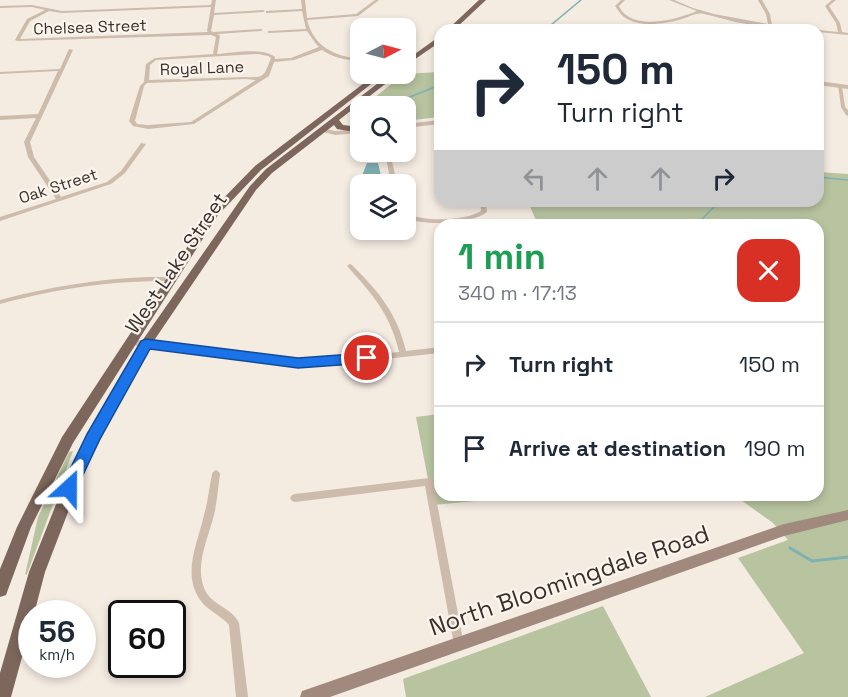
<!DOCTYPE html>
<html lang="en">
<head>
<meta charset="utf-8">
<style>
  :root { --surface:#fff; --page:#f6f6f7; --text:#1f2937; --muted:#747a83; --line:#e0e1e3 }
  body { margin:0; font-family:"Space Grotesk",sans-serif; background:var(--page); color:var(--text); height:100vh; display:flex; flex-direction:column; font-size:22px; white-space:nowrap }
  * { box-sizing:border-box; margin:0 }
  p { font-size:20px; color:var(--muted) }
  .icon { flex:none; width:33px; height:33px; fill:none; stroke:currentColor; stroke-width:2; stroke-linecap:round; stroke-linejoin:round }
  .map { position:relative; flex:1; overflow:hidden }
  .panel { position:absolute; left:434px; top:219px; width:390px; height:282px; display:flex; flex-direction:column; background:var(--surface); border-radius:18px; box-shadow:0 3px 9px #0003 }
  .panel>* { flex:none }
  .hud { position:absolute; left:434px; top:24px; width:390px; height:183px; border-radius:18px; box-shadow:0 3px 9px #0003; background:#fff; color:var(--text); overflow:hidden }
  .needle { width:39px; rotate:84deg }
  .fabs { position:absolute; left:350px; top:18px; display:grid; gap:12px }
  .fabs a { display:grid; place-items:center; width:66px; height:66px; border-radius:12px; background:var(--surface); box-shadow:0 3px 9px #0003; font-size:30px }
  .speed { position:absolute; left:18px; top:600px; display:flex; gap:12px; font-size:30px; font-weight:700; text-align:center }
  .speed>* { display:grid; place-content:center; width:78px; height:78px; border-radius:50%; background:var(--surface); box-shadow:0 3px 9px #0003; line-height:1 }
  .speed small { font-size:15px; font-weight:400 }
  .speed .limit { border:3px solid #111; border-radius:9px; background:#fff; color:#111 }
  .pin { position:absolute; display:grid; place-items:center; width:51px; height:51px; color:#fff; margin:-26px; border:3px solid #fff; border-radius:50%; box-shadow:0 2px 6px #0007 }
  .me { position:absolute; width:66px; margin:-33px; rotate:24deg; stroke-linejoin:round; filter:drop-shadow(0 0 4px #0008) }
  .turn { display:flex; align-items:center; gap:21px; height:126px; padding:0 24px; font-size:27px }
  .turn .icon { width:78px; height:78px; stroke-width:2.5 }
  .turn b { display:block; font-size:42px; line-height:51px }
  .lanes { display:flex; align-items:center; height:57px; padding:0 24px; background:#0003; justify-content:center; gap:30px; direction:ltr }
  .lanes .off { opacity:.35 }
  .round { display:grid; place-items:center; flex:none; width:63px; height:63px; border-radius:18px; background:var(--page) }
  .headline { display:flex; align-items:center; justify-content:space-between; height:102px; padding:0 24px }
  h1 { font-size:36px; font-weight:600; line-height:45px; color:#1e9e55 }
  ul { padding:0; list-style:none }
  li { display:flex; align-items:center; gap:18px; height:84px; padding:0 24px; border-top:2px solid var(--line) }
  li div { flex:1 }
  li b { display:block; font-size:22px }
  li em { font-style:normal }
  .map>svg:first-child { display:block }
  .green { fill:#b8c4a0 }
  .water { fill:#7fb0b2 }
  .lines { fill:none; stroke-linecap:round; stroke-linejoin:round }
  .stream-far1 { stroke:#7fb0b2; stroke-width:1.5 }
  .stream { stroke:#7fb0b2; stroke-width:3 }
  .minor { fill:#cdbbac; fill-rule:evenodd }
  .tertiary { fill:#cdbbac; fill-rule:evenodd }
  .secondary { fill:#a18a7d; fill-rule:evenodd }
  .primary { fill:#7d675c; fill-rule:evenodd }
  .route { fill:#1a73e8; stroke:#114b97; stroke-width:1.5 }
  .labels { text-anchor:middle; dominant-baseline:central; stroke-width:4.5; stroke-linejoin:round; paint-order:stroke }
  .far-street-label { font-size:16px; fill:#3b302b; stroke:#fbf5ee }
  .street-label { font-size:20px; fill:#3b302b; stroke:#fbf5ee }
  .near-street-label { font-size:24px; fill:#3b302b; stroke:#fbf5ee }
</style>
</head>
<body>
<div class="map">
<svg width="848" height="697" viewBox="0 0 848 697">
  <rect width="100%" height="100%" fill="#f4ebe1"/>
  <g class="green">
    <polygon points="439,72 439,117 405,121 405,106 364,106 404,74"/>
    <polygon points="818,172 848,174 848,697 705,697 804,653 738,558 788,540 773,523 734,495 818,495 818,225 538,225 528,202 818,201"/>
    <polygon points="439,414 440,495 538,495 433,505 416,417"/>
    <polygon points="73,451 27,574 25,575 38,517 69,452"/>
    <polygon points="603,606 651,697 406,697 403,679"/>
  </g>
  <polygon class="water" points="367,163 378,163 383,184 360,184 360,194 359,183"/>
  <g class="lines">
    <g class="stream-far1">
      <polyline points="545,30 581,0"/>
      <polyline points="387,106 440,85"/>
      <polyline points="353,119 360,117"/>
      <polyline points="818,177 848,180"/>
      <polyline points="696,225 720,201"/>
    </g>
    <polyline class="stream" points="790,548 812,561 848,557"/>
    <g class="minor">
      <path d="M212 0H216L214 13 263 10 265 11 263 12 214 15 211 31 213 32 261 29 263 30 261 31 218 34 220 36 217 54C233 53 262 47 275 57V59L291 58 319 47 316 44 307 31 269 33 267 32 269 31 306 29 302 11 267 13H266V11L302 9 301 0H305L307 18 356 14 375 0H379L358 16 307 20C314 47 334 56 360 59V61C346 60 334 58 322 50L294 60 274 62 269 76 194 124 148 129 133 126 129 121 140 86 144 82 146 64 155 58 213 54 216 37 211 35 17 41 15 40 27 19 45 10 32 7 0 8V6L32 5 62 11 211 5ZM211 7 207 31 208 32 20 39 30 21 49 11 62 13ZM258 54 268 56 271 58C264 76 265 78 246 77L149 80 150 65 156 60ZM246 79 256 80 191 122 148 125 137 124 135 121 144 86 147 83Z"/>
      <path d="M621 0H625L619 6C620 8 623 13 625 14 642 29 678 19 697 11L669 0H674L693 8 714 14 768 24 766 14 758 0H762L770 14 772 25 838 32 836 23 825 6 832 0H836L829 6 840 23 842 32 848 33V35L818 32V30C790 30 762 27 735 22 724 19 714 16 704 14 697 12 689 17 682 19 664 24 640 28 624 17 620 14 618 10 615 6Z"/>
      <polygon points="69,49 73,50 30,142 34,157 61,197 107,182 121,171 141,143 146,144 125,173 111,184 0,221 0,217 56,199 28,157 24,142 36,118 0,120 0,116 38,114 58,71 0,74 0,72 60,69"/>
      <polygon points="838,85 842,86 845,107 848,110 848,116 846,115 841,107"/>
      <polygon points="385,152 390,152 397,184 391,184"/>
      <path d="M480 201H486L487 212C470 225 424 226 405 218V214C425 221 462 222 481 211Z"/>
      <path d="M350 264 352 265C379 292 397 313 406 351L440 347V353L330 365 298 366 130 345 126 342 130 339 298 360 330 359 399 352C390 314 373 295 348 267L347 266 348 265Z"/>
      <path d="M148 277H171L174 279 171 281C109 281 59 288 0 304V300C49 287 97 279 148 277Z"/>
      <path d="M216 470 219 472 220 474C218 488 217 502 214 515 208 539 193 568 206 592 214 606 232 608 239 623L248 697H236L229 625C221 615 208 611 201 601 181 574 198 543 204 515 208 502 209 488 212 474L213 472Z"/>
      <polygon points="429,478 432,479 433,482 464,645 463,649 459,650 455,649 454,645 425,486 295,502 292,501 290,498 292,495 295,494"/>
    </g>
    <g class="tertiary">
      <polygon points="818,81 848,85 848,89 818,85"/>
      <polygon points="440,120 440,124 405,128 405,124"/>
      <polygon points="321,128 335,131 360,129 360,133 335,135 319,131 319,129"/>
    </g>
    <polygon class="secondary" points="848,510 848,520 784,536 330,697 300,697 302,691 308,689 784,524"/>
    <g class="primary">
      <polygon points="479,0 486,0 454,30 447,30"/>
      <polygon points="440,36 440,42 405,66 405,61"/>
      <polygon points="376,74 384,74 261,170 218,215 73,443 31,527 6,595 0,597 0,569 17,527 62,437 211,211 255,166"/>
      <polygon points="390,74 398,74 339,120 343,125 360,127 360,133 337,129 334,125 272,173 256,190 151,345 85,468 45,572 34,614 32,614 32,621 11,697 0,697 0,673 29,572 71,467 142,341 250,186 266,169"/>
    </g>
  </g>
  <polygon class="route" points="146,339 298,358 367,353 374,358 367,363 298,368 150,349 100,439 75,492 69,494 63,492 61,488 87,434 141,341"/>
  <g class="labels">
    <g class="far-street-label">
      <text transform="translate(90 27) rotate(-2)">Chelsea Street</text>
      <text transform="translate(202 68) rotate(-2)">Royal Lane</text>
      <text transform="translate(58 186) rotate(-18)">Oak Street</text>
    </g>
    <g class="street-label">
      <text transform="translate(176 263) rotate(-56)">West Lake Street</text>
    </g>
    <g class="near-street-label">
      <text transform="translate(569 580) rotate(-19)">North Bloomingdale Road</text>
    </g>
  </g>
</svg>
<div class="fabs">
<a><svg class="needle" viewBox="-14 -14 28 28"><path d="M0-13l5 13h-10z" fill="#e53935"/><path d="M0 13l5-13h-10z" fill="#747a83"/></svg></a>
<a><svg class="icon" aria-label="search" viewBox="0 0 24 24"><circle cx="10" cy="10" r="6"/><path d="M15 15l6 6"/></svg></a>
<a><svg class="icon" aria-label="layers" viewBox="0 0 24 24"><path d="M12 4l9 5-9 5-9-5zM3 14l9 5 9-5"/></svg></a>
</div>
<div class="speed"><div>56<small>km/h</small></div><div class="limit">60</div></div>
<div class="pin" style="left:367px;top:358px;background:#d93025"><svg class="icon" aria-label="arrive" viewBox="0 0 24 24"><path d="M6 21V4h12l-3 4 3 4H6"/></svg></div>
<svg class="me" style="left:69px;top:488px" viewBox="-20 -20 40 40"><path d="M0-17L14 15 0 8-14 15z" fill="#1a73e8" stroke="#fff" stroke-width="4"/></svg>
<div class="hud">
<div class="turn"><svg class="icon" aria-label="right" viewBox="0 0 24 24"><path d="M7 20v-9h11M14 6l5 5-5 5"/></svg><div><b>150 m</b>Turn right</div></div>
<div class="lanes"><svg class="icon off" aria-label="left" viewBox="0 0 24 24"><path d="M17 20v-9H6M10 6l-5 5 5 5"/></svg><svg class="icon off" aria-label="ahead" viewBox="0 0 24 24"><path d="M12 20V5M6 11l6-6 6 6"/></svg><svg class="icon off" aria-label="ahead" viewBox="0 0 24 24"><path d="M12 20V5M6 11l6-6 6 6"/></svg><svg class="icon" aria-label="right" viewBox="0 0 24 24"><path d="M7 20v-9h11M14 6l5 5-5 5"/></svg></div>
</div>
<section class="panel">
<div class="headline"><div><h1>1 min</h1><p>340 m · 17:13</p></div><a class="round" style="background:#d93025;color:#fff"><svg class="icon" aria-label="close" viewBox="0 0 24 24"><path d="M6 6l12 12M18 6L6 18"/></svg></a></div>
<ul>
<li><svg class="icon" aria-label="right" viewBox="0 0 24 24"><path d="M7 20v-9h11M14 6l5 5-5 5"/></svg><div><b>Turn right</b></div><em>150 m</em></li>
<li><svg class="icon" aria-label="arrive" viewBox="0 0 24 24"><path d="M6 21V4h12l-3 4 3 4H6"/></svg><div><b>Arrive at destination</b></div><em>190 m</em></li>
</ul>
</section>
</div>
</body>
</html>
